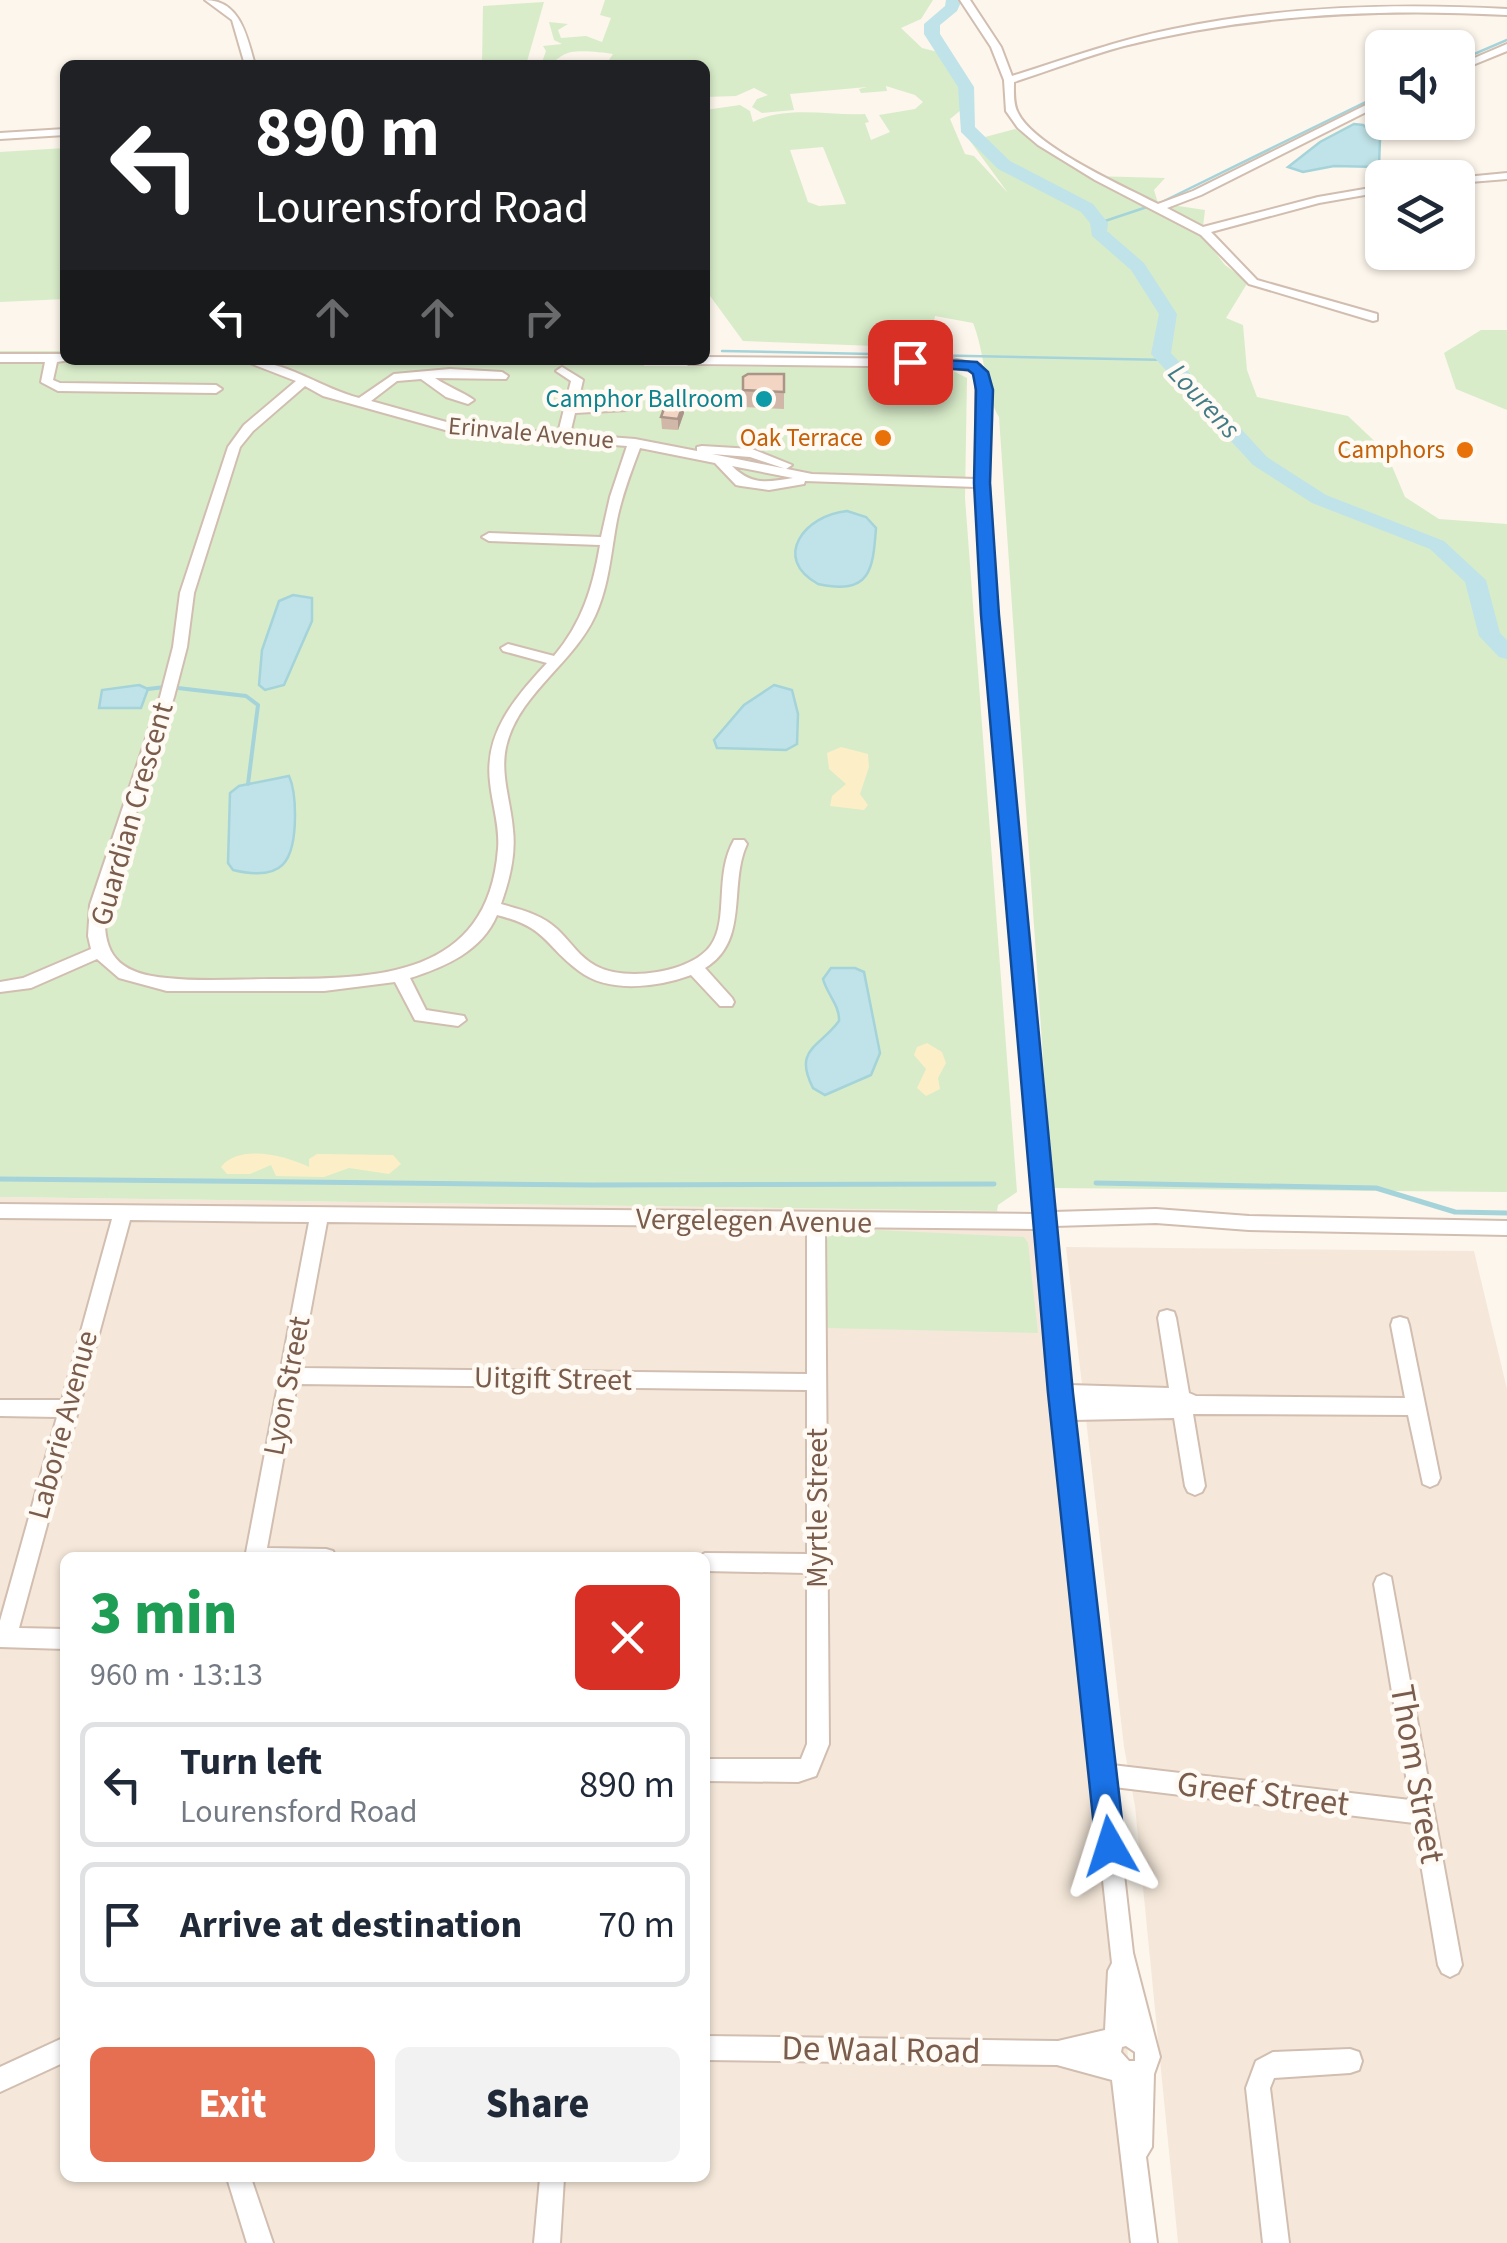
<!DOCTYPE html>
<html lang="en">
<head>
<meta charset="utf-8">
<style>
  :root { --surface:#fff; --page:#f2f2f3; --text:#1f2937; --muted:#747a83; --line:#e0e1e3; --accent:#e76f51 }
  body { margin:0; font-family:"Source Sans 3",sans-serif; background:var(--page); color:var(--text); height:100vh; display:flex; flex-direction:column; font-size:38px; white-space:nowrap }
  * { box-sizing:border-box; margin:0 }
  p { font-size:32px; color:var(--muted) }
  .icon { flex:none; width:55px; height:55px; fill:none; stroke:currentColor; stroke-width:2; stroke-linecap:round; stroke-linejoin:round }
  .map { position:relative; flex:1; overflow:hidden }
  .details { position:absolute; left:60px; top:1552px; width:650px; height:630px; display:flex; flex-direction:column; background:var(--surface); border-radius:15px; box-shadow:0 2px 8px #0004 }
  .details>* { flex:none }
  .banner { position:absolute; left:60px; top:60px; width:650px; height:305px; border-radius:15px; box-shadow:0 2px 8px #0004; background:#202124; color:#fff; overflow:hidden }
  .tools { position:absolute; left:1365px; top:30px; display:grid; gap:20px }
  .tools a { display:grid; place-items:center; width:110px; height:110px; border-radius:15px; background:var(--surface); box-shadow:0 2px 8px #0004; font-size:50px }
  .pin { position:absolute; display:grid; place-items:center; width:85px; height:85px; color:#fff; margin:-42px; border-radius:20px; box-shadow:0 5px 15px #0006 }
  .me { position:absolute; width:110px; margin:-55px; rotate:354deg; stroke-linejoin:round; filter:drop-shadow(0 0 8px #0008) }
  .turn { display:flex; align-items:center; gap:35px; height:210px; padding:0 30px; font-size:45px }
  .turn .icon { width:130px; height:130px; stroke-width:2.5 }
  .turn b { display:block; font-size:70px; line-height:85px }
  .lanes { display:flex; align-items:center; height:95px; padding:0 30px; background:#0003; justify-content:center; gap:50px; direction:ltr }
  .lanes .off { opacity:.35 }
  .round { display:grid; place-items:center; flex:none; width:105px; height:105px; border-radius:15px; background:var(--page) }
  .summary { display:flex; align-items:center; justify-content:space-between; height:170px; padding:0 30px }
  h1 { font-size:60px; font-weight:800; line-height:75px; color:#1e9e55 }
  .primary-button { display:flex; gap:20px; margin-top:auto; padding:20px 30px }
  .primary-button a { flex:1; height:115px; border-radius:15px; background:var(--accent); color:#fff; font-size:40px; font-weight:800; line-height:115px; text-align:center }
  .primary-button a+a { background:var(--page); color:var(--text) }
  ul { padding:0; list-style:none }
  li { display:flex; align-items:center; gap:30px; height:125px; margin:0 20px 15px; padding:0 10px; border:5px solid var(--line); border-radius:15px }
  li div { flex:1 }
  li b { display:block; font-size:38px }
  li em { font-style:normal }
  .map>svg:first-child { display:block }
  .residential { fill:#f5e8da; fill-rule:evenodd }
  .green { fill:#d8ecc9; fill-rule:evenodd }
  .sand { fill:#fcefc7 }
  .water { fill:#bfe3e8; stroke:#a5d3da; stroke-width:2.5 }
  .lines { fill:none; stroke-linecap:round; stroke-linejoin:round }
  .stream-far2 { stroke:#a5d3da; stroke-width:2.5 }
  .stream-far1 { stroke:#a5d3da; stroke-width:4 }
  .stream { stroke:#a5d3da; stroke-width:5 }
  .river { fill:#bfe3e8; fill-rule:evenodd }
  .minor-casing { stroke:#d1beb0; stroke-width:4 }
  .minor { fill:#fff; fill-rule:evenodd }
  .wall { fill:#d1b7a8 }
  .shaded-wall { fill:#aa9588 }
  .building { fill:#f3d5c3; stroke:#aa9588; stroke-width:2.5 }
  .route { fill:#1a73e8; stroke:#114b97; stroke-width:2.5 }
  .culture-dot { fill:#0f9aa8; stroke:#fffaf3; stroke-width:4 }
  .food-dot { fill:#e8710a; stroke:#fffaf3; stroke-width:4 }
  .labels { text-anchor:middle; dominant-baseline:central; stroke-width:9; stroke-linejoin:round; paint-order:stroke }
  .far-culture-label { font-size:25px; fill:#0d838f; stroke:#fffaf3; text-anchor:end }
  .far-street-label { font-size:25px; fill:#7a5c4d; stroke:#fffaf3 }
  .far-food-label { font-size:25px; fill:#c56008; stroke:#fffaf3; text-anchor:end }
  .far-water-label { font-size:28px; font-style:italic; fill:#437c86; stroke:#fffaf3 }
  .street-label { font-size:30px; fill:#7a5c4d; stroke:#fffaf3 }
  .near-street-label { font-size:35px; fill:#7a5c4d; stroke:#fffaf3 }
</style>
</head>
<body>
<div class="map">
<svg width="1507" height="2243" viewBox="0 0 1507 2243">
  <rect width="100%" height="100%" fill="#fdf6ec"/>
  <g class="residential">
    <path d="M0 1197 997 1211 1030 1225 1045 1224 1104 1777 1144 2243H0ZM65 1558H705V2178H65Z"/>
    <polygon points="1066,1247 1474,1251 1507,1389 1507,2243 1178,2243 1135,1806 1124,1747"/>
  </g>
  <g class="green">
    <path d="M605 0H933L921 19 901 28 922 48 938 52 958 84 961 110 950 119 965 154 974 156 1008 193 970 141 1015 129 1091 176 1165 178 1154 190 1158 203 1205 210 1202 235 1225 265 1248 282 1226 318 1243 325 1247 370 1257 397 1348 416 1386 452 1405 497 1439 519 1507 524V1192L1052 1188 999 417C985 395 985 352 973 323L935 316 929 348 743 341 705 289V110L740 105 750 111 753 122C788 105 830 116 865 114L869 122 865 123 871 140 890 132 879 115 915 109 923 102 915 95 886 86 887 91 861 93 859 89 867 87 790 94 794 110 762 113 752 107 757 99 768 95 754 88 736 96 705 97V65H617L609 60 613 54C602 52 582 50 571 52 558 55 555 65 541 65L546 51 543 46 562 44 554 40 549 22 568 24 558 30 561 38 586 36 602 42 611 18 600 15ZM823 147 846 204 819 206 808 202 790 150Z"/>
    <polygon points="544,2 526,65 482,65 483,6"/>
    <polygon points="65,148 65,299 0,302 0,152"/>
    <polygon points="1481,330 1507,330 1507,410 1456,389 1444,353"/>
    <polygon points="0,351 65,351 65,360 643,360 644,366 947,368 967,378 965,498 1017,1192 998,1205 997,1211 0,1197"/>
    <polygon points="836,1228 1024,1237 1028,1243 1038,1333 825,1328 825,1241"/>
  </g>
  <g class="sand">
    <polygon points="841,747 868,754 869,767 860,794 868,805 864,810 830,806 832,796 846,784 829,769 827,753"/>
    <polygon points="927,1043 942,1052 946,1063 938,1078 940,1089 926,1096 917,1088 926,1069 914,1055 917,1047"/>
    <path d="M317 1154 393 1155 401 1164 389 1174 349 1168 324 1177 276 1176 271 1165 250 1174H227L221 1167C239 1143 287 1156 309 1167V1159Z"/>
  </g>
  <g class="water">
    <polygon points="1354,124 1363,125 1380,138 1379,167 1334,166 1303,172 1288,167 1320,142"/>
    <path d="M847 511 866 517 876 528C873 571 870 595 818 584 771 558 805 515 847 511Z"/>
    <polygon points="293,595 312,598 312,621 284,685 265,690 259,685 262,650 279,601"/>
    <polygon points="139,685 148,689 141,708 99,708 102,690"/>
    <polygon points="774,685 792,690 798,714 797,744 786,750 717,748 714,740 744,705"/>
    <path d="M289 776C294 787 295 802 295 815 295 862 283 882 233 870L228 863 230 793 239 786Z"/>
    <path d="M831 968H855L864 972 880 1053 871 1075 825 1095 813 1088C793 1049 819 1048 839 1021 840 1006 827 994 823 979Z"/>
  </g>
  <g class="lines">
    <g class="stream-far2">
      <polyline points="1458,61 1507,40"/>
      <polyline points="1099,223 1162,202 1382,94"/>
      <polyline points="722,351 1169,360"/>
    </g>
    <g class="stream-far1">
      <polyline points="178,688 246,696 258,705 248,784"/>
      <polyline points="148,689 165,687"/>
    </g>
    <g class="stream">
      <polyline points="0,1179 592,1185 994,1184"/>
      <polyline points="1096,1183 1376,1188 1455,1212 1507,1213"/>
    </g>
    <polygon class="river" points="946,0 962,0 957,11 940,25 940,34 974,87 975,127 1010,161 1093,204 1108,223 1107,231 1144,263 1177,314 1171,353 1267,457 1326,495 1444,541 1486,580 1500,633 1507,640 1507,659 1499,657 1479,636 1465,582 1430,549 1312,503 1253,465 1151,354 1159,314 1131,270 1092,236 1090,223 1081,212 998,169 961,132 958,87 924,34 924,24 945,6"/>
    <g class="minor-casing">
      <g id="minor">
        <path d="M205 0C241 0 247 38 255 65H245L232 20Z"/>
        <path d="M960 0H970L1001 47 1012 76C1066 59 1118 40 1173 29 1283 6 1395 3 1507 9V15C1378 8 1250 14 1124 46 1087 56 1051 70 1014 82 1014 92 1013 104 1018 113 1035 147 1123 186 1158 204L1193 191 1382 97V104L1201 195 1167 208 1203 227 1318 197 1382 186V192L1319 203 1211 232 1257 280 1377 314V320L1373 321 1249 284 1201 235 1095 180 1038 145 1018 128 1006 111 1004 80 991 47Z"/>
        <polygon points="1507,44 1507,51 1458,71 1458,65"/>
        <polygon points="65,129 65,135 0,139 0,133"/>
        <polygon points="1507,173 1507,179 1458,183 1458,178 1455,178"/>
        <polygon points="0,354 65,354 65,360 70,360 57,362 53,380 60,383 216,385 222,389 216,393 58,391 41,382 45,362 0,362"/>
        <path d="M705 357 952 359 980 365 988 376 989 483 997 615 1053 1212 1156 1209 1249 1216 1507 1221V1235L1249 1230 1156 1223 1054 1226 1069 1385 1169 1388 1158 1318 1160 1312 1167 1310 1174 1312 1176 1318 1189 1393 1196 1396 1405 1398 1391 1325 1393 1319 1400 1317 1407 1319 1409 1325 1440 1478 1437 1484 1430 1487 1423 1484 1408 1415 1193 1414 1205 1486 1202 1492 1195 1495 1188 1492 1185 1486 1174 1418 1073 1420 1112 1765 1410 1800 1374 1584 1377 1577 1384 1574 1391 1577 1462 1965 1458 1973 1450 1977 1442 1973 1438 1965 1414 1823 1114 1787 1133 1953 1160 2057 1154 2074 1152 2147 1146 2157 1157 2243H1131L1112 2080 1057 2065 705 2060V2036L1058 2041 1105 2030 1108 1971 1112 1963 1052 1412 1036 1229 825 1227 829 1744 816 1776 798 1782 705 1781V1759H801L807 1744V1573L705 1571V1558H697L705 1553 807 1554V1390L297 1384 267 1548 326 1549 333 1551 336 1558H245L309 1222 130 1220 19 1628 65 1629V1649L0 1647V1621L57 1417 0 1416V1400H62L112 1219 0 1218V1204L1035 1214 983 615 976 487 805 481 804 484 769 490 741 486 736 485 715 463 640 448C631 472 622 495 617 520 611 552 609 586 595 616 573 664 518 694 506 747 500 775 511 802 513 830 516 856 509 881 501 904 521 910 541 914 557 929 570 941 580 958 596 966 625 982 692 973 711 945 729 919 714 875 734 840H744L747 844C728 885 750 941 705 968L732 998 734 1002 732 1006H720L691 975C658 987 609 994 579 971 543 944 548 928 497 915 482 951 445 967 410 978L426 1010 464 1016 466 1020 458 1026 415 1020 395 982 324 991H167L119 978 97 959 31 988 0 992V982L23 978 91 949 88 936 90 905 160 697 173 647 180 593 228 447 244 425 296 381 242 360C286 360 318 387 359 398L394 374 450 369 502 372 508 376 506 379 435 378C448 387 463 392 474 400L468 404 446 397 421 379 397 381 371 401 457 425 558 433 571 381 556 371 562 367 583 380 577 406 627 402 633 406 627 410 575 413 570 434 635 439 697 451V447L702 446 752 449 792 465 786 469 750 457 712 454 812 474 976 479V376L972 371 952 367 689 364 683 360H705ZM305 386 323 396 456 433 627 446 610 497 601 537 489 533 482 537 489 541 600 545C593 587 582 623 554 656L508 644 501 648 503 651 547 663C516 697 484 732 490 782 492 804 500 826 498 849 488 978 376 979 273 979 238 979 202 982 167 978 118 974 100 954 106 905L174 697 187 647 194 593 240 447 253 431ZM732 466 793 478C767 482 752 486 732 466ZM327 1222 807 1227V1374L300 1368ZM1126 2046 1135 2052V2061H1129L1121 2052 1122 2047Z"/>
        <polygon points="65,2037 65,2062 0,2092 0,2067"/>
        <polygon points="1350,2049 1359,2052 1362,2061 1359,2070 1350,2073 1274,2078 1270,2088 1289,2243 1263,2243 1246,2088 1256,2061 1273,2052"/>
        <polygon points="227,2178 251,2178 273,2243 247,2243"/>
        <polygon points="540,2178 564,2178 560,2243 534,2243"/>
      </g>
    </g>
    <use href="#minor" class="minor"/>
  </g>
  <g class="wall">
    <polygon points="784,374 784,409 743,407 743,377"/>
    <polygon points="684,413 678,430 662,429 661,417"/>
  </g>
  <polygon class="shaded-wall" points="684,402 684,413 678,430 678,419"/>
  <g class="building">
    <polygon points="748,374 784,374 784,392 743,390 743,377"/>
    <polygon points="667,400 684,402 678,419 661,417"/>
  </g>
  <polygon class="route" points="910,358 977,362 988,372 993,390 990,483 999,615 1073,1393 1125,1846 1121,1857 1110,1861 1100,1857 1096,1846 1048,1393 981,615 974,483 976,390 973,374 968,370 904,366 902,362"/>
  <circle class="culture-dot" cx="764" cy="399" r="10"/>
  <g class="food-dot">
    <circle cx="883" cy="438" r="10"/>
    <circle cx="1465" cy="450" r="10"/>
  </g>
  <g class="labels">
    <g class="far-culture-label">
      <text x="744" y="399">Camphor Ballroom</text>
    </g>
    <g class="far-street-label">
      <text transform="translate(531 433) rotate(5)">Erinvale Avenue</text>
    </g>
    <g class="far-food-label">
      <text x="863" y="438">Oak Terrace</text>
      <text x="1445" y="450">Camphors</text>
    </g>
    <g class="far-water-label">
      <text transform="translate(1204 401) rotate(47)">Lourens</text>
    </g>
    <g class="street-label">
      <text transform="translate(132 814) rotate(-74)">Guardian Crescent</text>
      <text transform="translate(754 1221) rotate(1)">Vergelegen Avenue</text>
      <text transform="translate(553 1379) rotate(1)">Uitgift Street</text>
      <text transform="translate(287 1386) rotate(-79)">Lyon Street</text>
      <text transform="translate(63 1425) rotate(-75)">Laborie Avenue</text>
      <text transform="translate(817 1508) rotate(-90)">Myrtle Street</text>
    </g>
    <g class="near-street-label">
      <text transform="translate(1417 1774) rotate(80)">Thom Street</text>
      <text transform="translate(1263 1794) rotate(7)">Greef Street</text>
      <text transform="translate(881 2050) rotate(1)">De Waal Road</text>
    </g>
  </g>
</svg>
<div class="tools">
<a><svg class="icon" aria-label="sound" viewBox="0 0 24 24"><path d="M4 9h4l5-4v14l-5-4H4zM17 9q2 3 0 6"/></svg></a>
<a><svg class="icon" aria-label="layers" viewBox="0 0 24 24"><path d="M12 4l9 5-9 5-9-5zM3 14l9 5 9-5"/></svg></a>
</div>
<div class="pin" style="left:910px;top:362px;background:#d93025"><svg class="icon" aria-label="arrive" viewBox="0 0 24 24"><path d="M6 21V4h12l-3 4 3 4H6"/></svg></div>
<svg class="me" style="left:1110px;top:1846px" viewBox="-20 -20 40 40"><path d="M0-17L14 15 0 8-14 15z" fill="#1a73e8" stroke="#fff" stroke-width="4"/></svg>
<div class="banner">
<div class="turn"><svg class="icon" aria-label="left" viewBox="0 0 24 24"><path d="M17 20v-9H6M10 6l-5 5 5 5"/></svg><div><b>890 m</b>Lourensford Road</div></div>
<div class="lanes"><svg class="icon" aria-label="left" viewBox="0 0 24 24"><path d="M17 20v-9H6M10 6l-5 5 5 5"/></svg><svg class="icon off" aria-label="ahead" viewBox="0 0 24 24"><path d="M12 20V5M6 11l6-6 6 6"/></svg><svg class="icon off" aria-label="ahead" viewBox="0 0 24 24"><path d="M12 20V5M6 11l6-6 6 6"/></svg><svg class="icon off" aria-label="right" viewBox="0 0 24 24"><path d="M7 20v-9h11M14 6l5 5-5 5"/></svg></div>
</div>
<section class="details">
<div class="summary"><div><h1>3 min</h1><p>960 m · 13:13</p></div><a class="round" style="background:#d93025;color:#fff"><svg class="icon" aria-label="close" viewBox="0 0 24 24"><path d="M6 6l12 12M18 6L6 18"/></svg></a></div>
<ul>
<li><svg class="icon" aria-label="left" viewBox="0 0 24 24"><path d="M17 20v-9H6M10 6l-5 5 5 5"/></svg><div><b>Turn left</b><p>Lourensford Road</p></div><em>890 m</em></li>
<li><svg class="icon" aria-label="arrive" viewBox="0 0 24 24"><path d="M6 21V4h12l-3 4 3 4H6"/></svg><div><b>Arrive at destination</b></div><em>70 m</em></li>
</ul>
<div class="primary-button"><a>Exit</a><a>Share</a></div>
</section>
</div>
</body>
</html>
